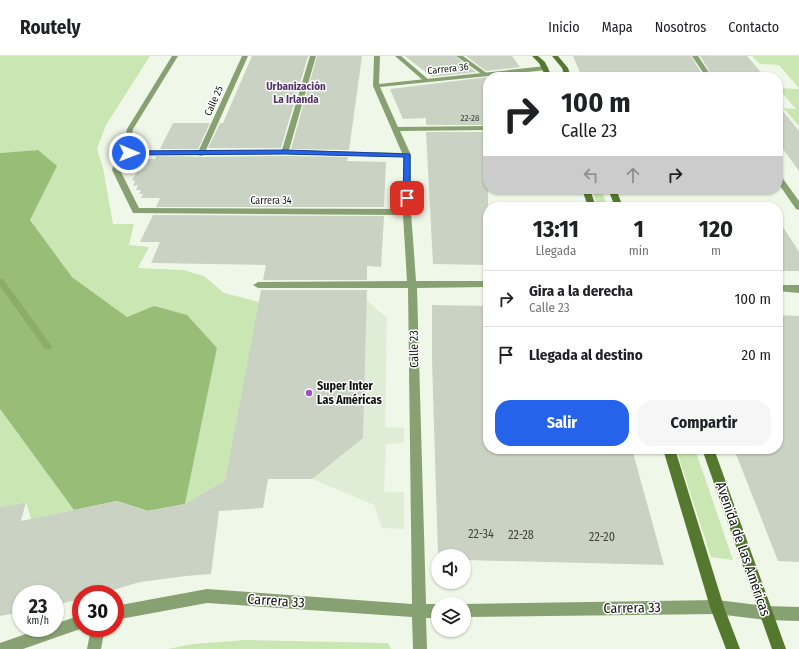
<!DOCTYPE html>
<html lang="es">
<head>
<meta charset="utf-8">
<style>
  :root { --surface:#fff; --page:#f6f6f6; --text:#202124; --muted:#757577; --line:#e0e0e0; --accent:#2563eb }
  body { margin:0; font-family:"Fira Sans Condensed",sans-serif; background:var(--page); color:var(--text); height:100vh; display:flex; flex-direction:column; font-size:15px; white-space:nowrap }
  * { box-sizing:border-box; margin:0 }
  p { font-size:13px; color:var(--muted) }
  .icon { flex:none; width:22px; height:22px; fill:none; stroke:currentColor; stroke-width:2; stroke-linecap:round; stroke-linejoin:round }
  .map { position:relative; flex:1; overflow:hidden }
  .panel { position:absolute; left:483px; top:146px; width:300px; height:252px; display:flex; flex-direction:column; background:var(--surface); border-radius:16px; box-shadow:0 1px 3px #0004 }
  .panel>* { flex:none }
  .banner { position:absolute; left:483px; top:16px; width:300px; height:122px; border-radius:16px; box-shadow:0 1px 3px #0004; background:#fff; color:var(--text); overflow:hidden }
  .buttons { position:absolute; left:431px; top:493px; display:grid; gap:8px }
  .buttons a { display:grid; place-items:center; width:40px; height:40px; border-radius:50%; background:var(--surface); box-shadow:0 1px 3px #0004; font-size:20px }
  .speed { position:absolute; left:12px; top:529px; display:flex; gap:8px; font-size:20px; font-weight:700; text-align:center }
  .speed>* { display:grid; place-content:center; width:52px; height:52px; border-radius:50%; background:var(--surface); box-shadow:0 1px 3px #0004; line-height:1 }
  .speed small { font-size:10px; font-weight:400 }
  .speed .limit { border:6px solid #d22; background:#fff; color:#111 }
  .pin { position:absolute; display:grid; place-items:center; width:34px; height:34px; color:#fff; margin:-17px; border-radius:8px; box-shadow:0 2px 6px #0006 }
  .me { position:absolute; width:44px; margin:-22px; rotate:91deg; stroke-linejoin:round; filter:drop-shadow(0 0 3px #0008) }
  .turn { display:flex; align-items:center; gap:14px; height:84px; padding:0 12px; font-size:18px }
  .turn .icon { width:52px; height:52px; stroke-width:2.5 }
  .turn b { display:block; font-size:28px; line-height:34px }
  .lanes { display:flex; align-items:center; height:38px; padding:0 12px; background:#0003; justify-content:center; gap:20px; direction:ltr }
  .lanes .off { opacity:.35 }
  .eta { display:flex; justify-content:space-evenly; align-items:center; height:68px; text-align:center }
  .eta b { font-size:24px; font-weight:700; line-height:28px }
  .primary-button { display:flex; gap:8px; margin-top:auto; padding:8px 12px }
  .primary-button a { flex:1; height:46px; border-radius:16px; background:var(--accent); color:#fff; font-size:16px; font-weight:700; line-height:46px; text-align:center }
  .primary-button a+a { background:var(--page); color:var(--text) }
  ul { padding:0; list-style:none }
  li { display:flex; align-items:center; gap:12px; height:56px; padding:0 12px; border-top:1px solid var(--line) }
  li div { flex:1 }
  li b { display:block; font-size:15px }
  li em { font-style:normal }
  header { display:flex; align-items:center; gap:24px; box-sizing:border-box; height:56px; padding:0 20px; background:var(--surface); border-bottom:1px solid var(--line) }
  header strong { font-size:19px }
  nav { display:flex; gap:22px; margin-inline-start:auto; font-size:14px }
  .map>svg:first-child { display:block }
  .built { fill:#e0edd6 }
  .green { fill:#cae6b3 }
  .forest { fill:#98bd77 }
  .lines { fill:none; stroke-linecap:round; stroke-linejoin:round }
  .stream { fill:#8aae69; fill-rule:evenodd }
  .building { fill:#cad3c3 }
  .lane { fill:#88a172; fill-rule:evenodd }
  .street { fill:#88a172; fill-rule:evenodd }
  .secondary { fill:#54782e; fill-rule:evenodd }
  .route { fill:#2563eb; stroke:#184099 }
  .poi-dot { fill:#9c54c7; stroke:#fff; stroke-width:1.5 }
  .labels { text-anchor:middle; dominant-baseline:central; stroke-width:3; stroke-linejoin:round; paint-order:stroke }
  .far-number-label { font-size:9px; fill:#3f443b }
  .far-street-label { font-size:10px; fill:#11140e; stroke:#fff }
  .far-neighbourhood-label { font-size:11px; font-weight:bold; fill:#56336c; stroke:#fff }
  .street-label { font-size:12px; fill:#11140e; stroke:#fff }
  .poi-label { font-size:12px; font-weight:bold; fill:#11140e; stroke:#fff; text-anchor:start }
  .near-number-label { font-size:12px; fill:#3f443b }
  .near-street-label { font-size:14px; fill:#11140e; stroke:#fff }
</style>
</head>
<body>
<header>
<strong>Routely</strong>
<nav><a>Inicio</a><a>Mapa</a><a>Nosotros</a><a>Contacto</a></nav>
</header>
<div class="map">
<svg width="799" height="593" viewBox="0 0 799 593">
  <rect width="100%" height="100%" fill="#eff8e8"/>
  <polygon class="built" points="366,244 387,262 385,371 404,372 404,387 386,388 384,436 404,436 404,473 382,472 374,449 312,423"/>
  <g class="green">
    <polygon points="0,0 150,0 106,69 97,93 103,112 113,168 134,168 129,189 149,191 138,212 183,214 204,220 224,237 259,246 225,424 185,448 217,292 154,250 127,261 72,221 30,164 38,94 0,97"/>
    <polygon points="752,0 799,0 799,32 779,9 760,8"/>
    <polygon points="778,32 799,33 799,70 783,52 796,53"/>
    <polygon points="592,133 601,133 608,151 598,151"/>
    <polygon points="0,353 74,454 31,463 26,446 0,451"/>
    <polygon points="676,393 695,393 733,504 711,501"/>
    <polygon points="246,584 388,587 391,593 168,593 192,588"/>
  </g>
  <polygon class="forest" points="38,94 57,110 30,164 72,221 127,261 154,250 187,259 217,292 185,448 148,455 117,445 74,454 0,353 0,97"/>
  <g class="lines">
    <polygon class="stream" points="0,222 3,223 51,289 52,291 51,293 45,293 0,230"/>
  </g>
  <g class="building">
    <polygon points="252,0 308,0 281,92 208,92 220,67 223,67"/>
    <polygon points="317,0 362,0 349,94 291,93"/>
    <polygon points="405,0 455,0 476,16 432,21"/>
    <polygon points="466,0 512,0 520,11 486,15"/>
    <polygon points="573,0 691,0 704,21 582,21"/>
    <polygon points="700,0 747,0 765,21 713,21"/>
    <polygon points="488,21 488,69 426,69 426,62 403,63 390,33"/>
    <polygon points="778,49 799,75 799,115 778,86"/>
    <polygon points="173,67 210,67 198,93 160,93"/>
    <polygon points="426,76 488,76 488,209 433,208"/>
    <polygon points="156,100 201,101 285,100 348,101 347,105 386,106 384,151 156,151 160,142 141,142 143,138 139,138 141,134 136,134 138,129 133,130 135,125 132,124 144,103 155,103"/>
    <polygon points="153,159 384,160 381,211 367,210 367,224 263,224 266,209 151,207 160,186 140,186"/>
    <polygon points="778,163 799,196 799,215 778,215"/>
    <polygon points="261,234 367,234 363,382 312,423 268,423 263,452 219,455 211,518 186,520 140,526 100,538 81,538 81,543 55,549 55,538 21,538 21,556 0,560 0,451 26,446 21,465 117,445 148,455 185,448 225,424"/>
    <polygon points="432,249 488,250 488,393 632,393 664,509 464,504 464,500 438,500 432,304"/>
    <polygon points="778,259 799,260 799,506 778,505 734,393 778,393"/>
  </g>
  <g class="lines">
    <g class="lane">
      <polygon points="395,0 401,0 429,24 429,26 425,26"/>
      <polygon points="456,0 463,0 488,18 483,19"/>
      <polygon points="91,572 105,572 101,593 87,593"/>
    </g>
    <g class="street">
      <path d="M172 0H178L133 73 131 84 132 95 199 94 242 0H248L206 94H282L310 0H316L289 94 402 97 373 30 374 0H380L379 28 546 10 549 12 546 14 380 31 398 71 488 70V74L400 75 411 99V156L416 225H488V231L417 232 426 548H438V562H426L427 593H413L412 561 207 547 115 564V550L207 533 412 548 408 232H258L253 229 258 226 407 225 403 159 133 157 112 114 115 103 125 96V84L127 73ZM285 98 403 101V153L139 152 120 114 121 106 131 99H198L201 100 204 99Z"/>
      <polygon points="692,0 698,0 712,21 706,21"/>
      <polygon points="778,120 781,120 799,145 799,154 796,153 778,127"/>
      <polygon points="778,229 799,229 799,237 778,235"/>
      <polygon points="717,544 766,550 799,551 799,565 766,564 717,558 464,561 464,548 462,548"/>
      <polygon points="81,559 81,572 83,572 23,593 0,593 0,587 43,572 55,572 55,568"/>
    </g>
    <g class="secondary">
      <polygon points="532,0 538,0 545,6 552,21 546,21 539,7"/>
      <polygon points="552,0 558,0 568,12 571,21 565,21 562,12"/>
      <polygon points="582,133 590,133 596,151 588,151"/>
      <polygon points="608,133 616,133 623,151 615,151"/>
      <polygon points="663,393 675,393 724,551 740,593 726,593 710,551"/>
      <polygon points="702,393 714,393 786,593 772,593"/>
    </g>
  </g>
  <polygon class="route" points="285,94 410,98 410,142 407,144 403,142 404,101 285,98 129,99 126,97 129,95"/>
  <circle class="poi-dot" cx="309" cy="337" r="4"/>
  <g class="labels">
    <g class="far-number-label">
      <text x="470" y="62">22-28</text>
    </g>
    <g class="far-street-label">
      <text transform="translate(448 13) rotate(-6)">Carrera 36</text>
      <text transform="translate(214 45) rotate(-66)">Calle 25</text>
      <text x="271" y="145">Carrera 34</text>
    </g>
    <g class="far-neighbourhood-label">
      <text x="296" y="30">Urbanización<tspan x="296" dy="13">La Irlanda</tspan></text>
    </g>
    <g class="street-label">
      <text transform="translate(414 293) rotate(-91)">Calle 23</text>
    </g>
    <g class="poi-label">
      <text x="317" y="330">Super Inter<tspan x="317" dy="14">Las Américas</tspan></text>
    </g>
    <g class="near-number-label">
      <text x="481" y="478">22-34</text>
      <text x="521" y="479">22-28</text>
      <text x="602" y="481">22-20</text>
    </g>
    <g class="near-street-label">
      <text transform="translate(743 493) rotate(71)">Avenida de Las Américas</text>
      <text transform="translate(276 545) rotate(4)">Carrera 33</text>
      <text transform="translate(632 552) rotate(-1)">Carrera 33</text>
    </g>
  </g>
</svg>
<div class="buttons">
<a><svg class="icon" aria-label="sound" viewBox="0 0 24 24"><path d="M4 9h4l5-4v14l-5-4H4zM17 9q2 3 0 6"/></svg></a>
<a><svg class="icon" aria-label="layers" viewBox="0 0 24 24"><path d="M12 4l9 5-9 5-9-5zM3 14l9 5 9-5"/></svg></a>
</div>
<div class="speed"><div>23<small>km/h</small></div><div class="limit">30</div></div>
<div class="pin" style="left:407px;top:142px;background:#d93025"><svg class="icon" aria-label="arrive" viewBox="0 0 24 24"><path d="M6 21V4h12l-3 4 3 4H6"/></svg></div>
<svg class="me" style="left:129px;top:97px" viewBox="-20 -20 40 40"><circle r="17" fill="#2563eb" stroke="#fff" stroke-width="3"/><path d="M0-11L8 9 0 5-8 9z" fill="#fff"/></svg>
<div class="banner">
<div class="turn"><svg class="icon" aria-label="right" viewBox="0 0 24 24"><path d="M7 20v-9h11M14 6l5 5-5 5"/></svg><div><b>100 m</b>Calle 23</div></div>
<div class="lanes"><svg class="icon off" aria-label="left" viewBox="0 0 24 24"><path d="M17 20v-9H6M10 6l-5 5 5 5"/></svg><svg class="icon off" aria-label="ahead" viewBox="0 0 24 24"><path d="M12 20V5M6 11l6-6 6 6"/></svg><svg class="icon" aria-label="right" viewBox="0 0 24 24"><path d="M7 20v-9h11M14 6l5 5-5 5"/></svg></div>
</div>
<section class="panel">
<div class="eta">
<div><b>13:11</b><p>Llegada</p></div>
<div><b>1</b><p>min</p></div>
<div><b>120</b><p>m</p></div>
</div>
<ul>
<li><svg class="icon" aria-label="right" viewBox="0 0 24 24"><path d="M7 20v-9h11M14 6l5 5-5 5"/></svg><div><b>Gira a la derecha</b><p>Calle 23</p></div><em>100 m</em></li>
<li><svg class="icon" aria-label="arrive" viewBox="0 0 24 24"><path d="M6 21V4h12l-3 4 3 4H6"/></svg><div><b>Llegada al destino</b></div><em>20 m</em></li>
</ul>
<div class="primary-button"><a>Salir</a><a>Compartir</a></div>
</section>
</div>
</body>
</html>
